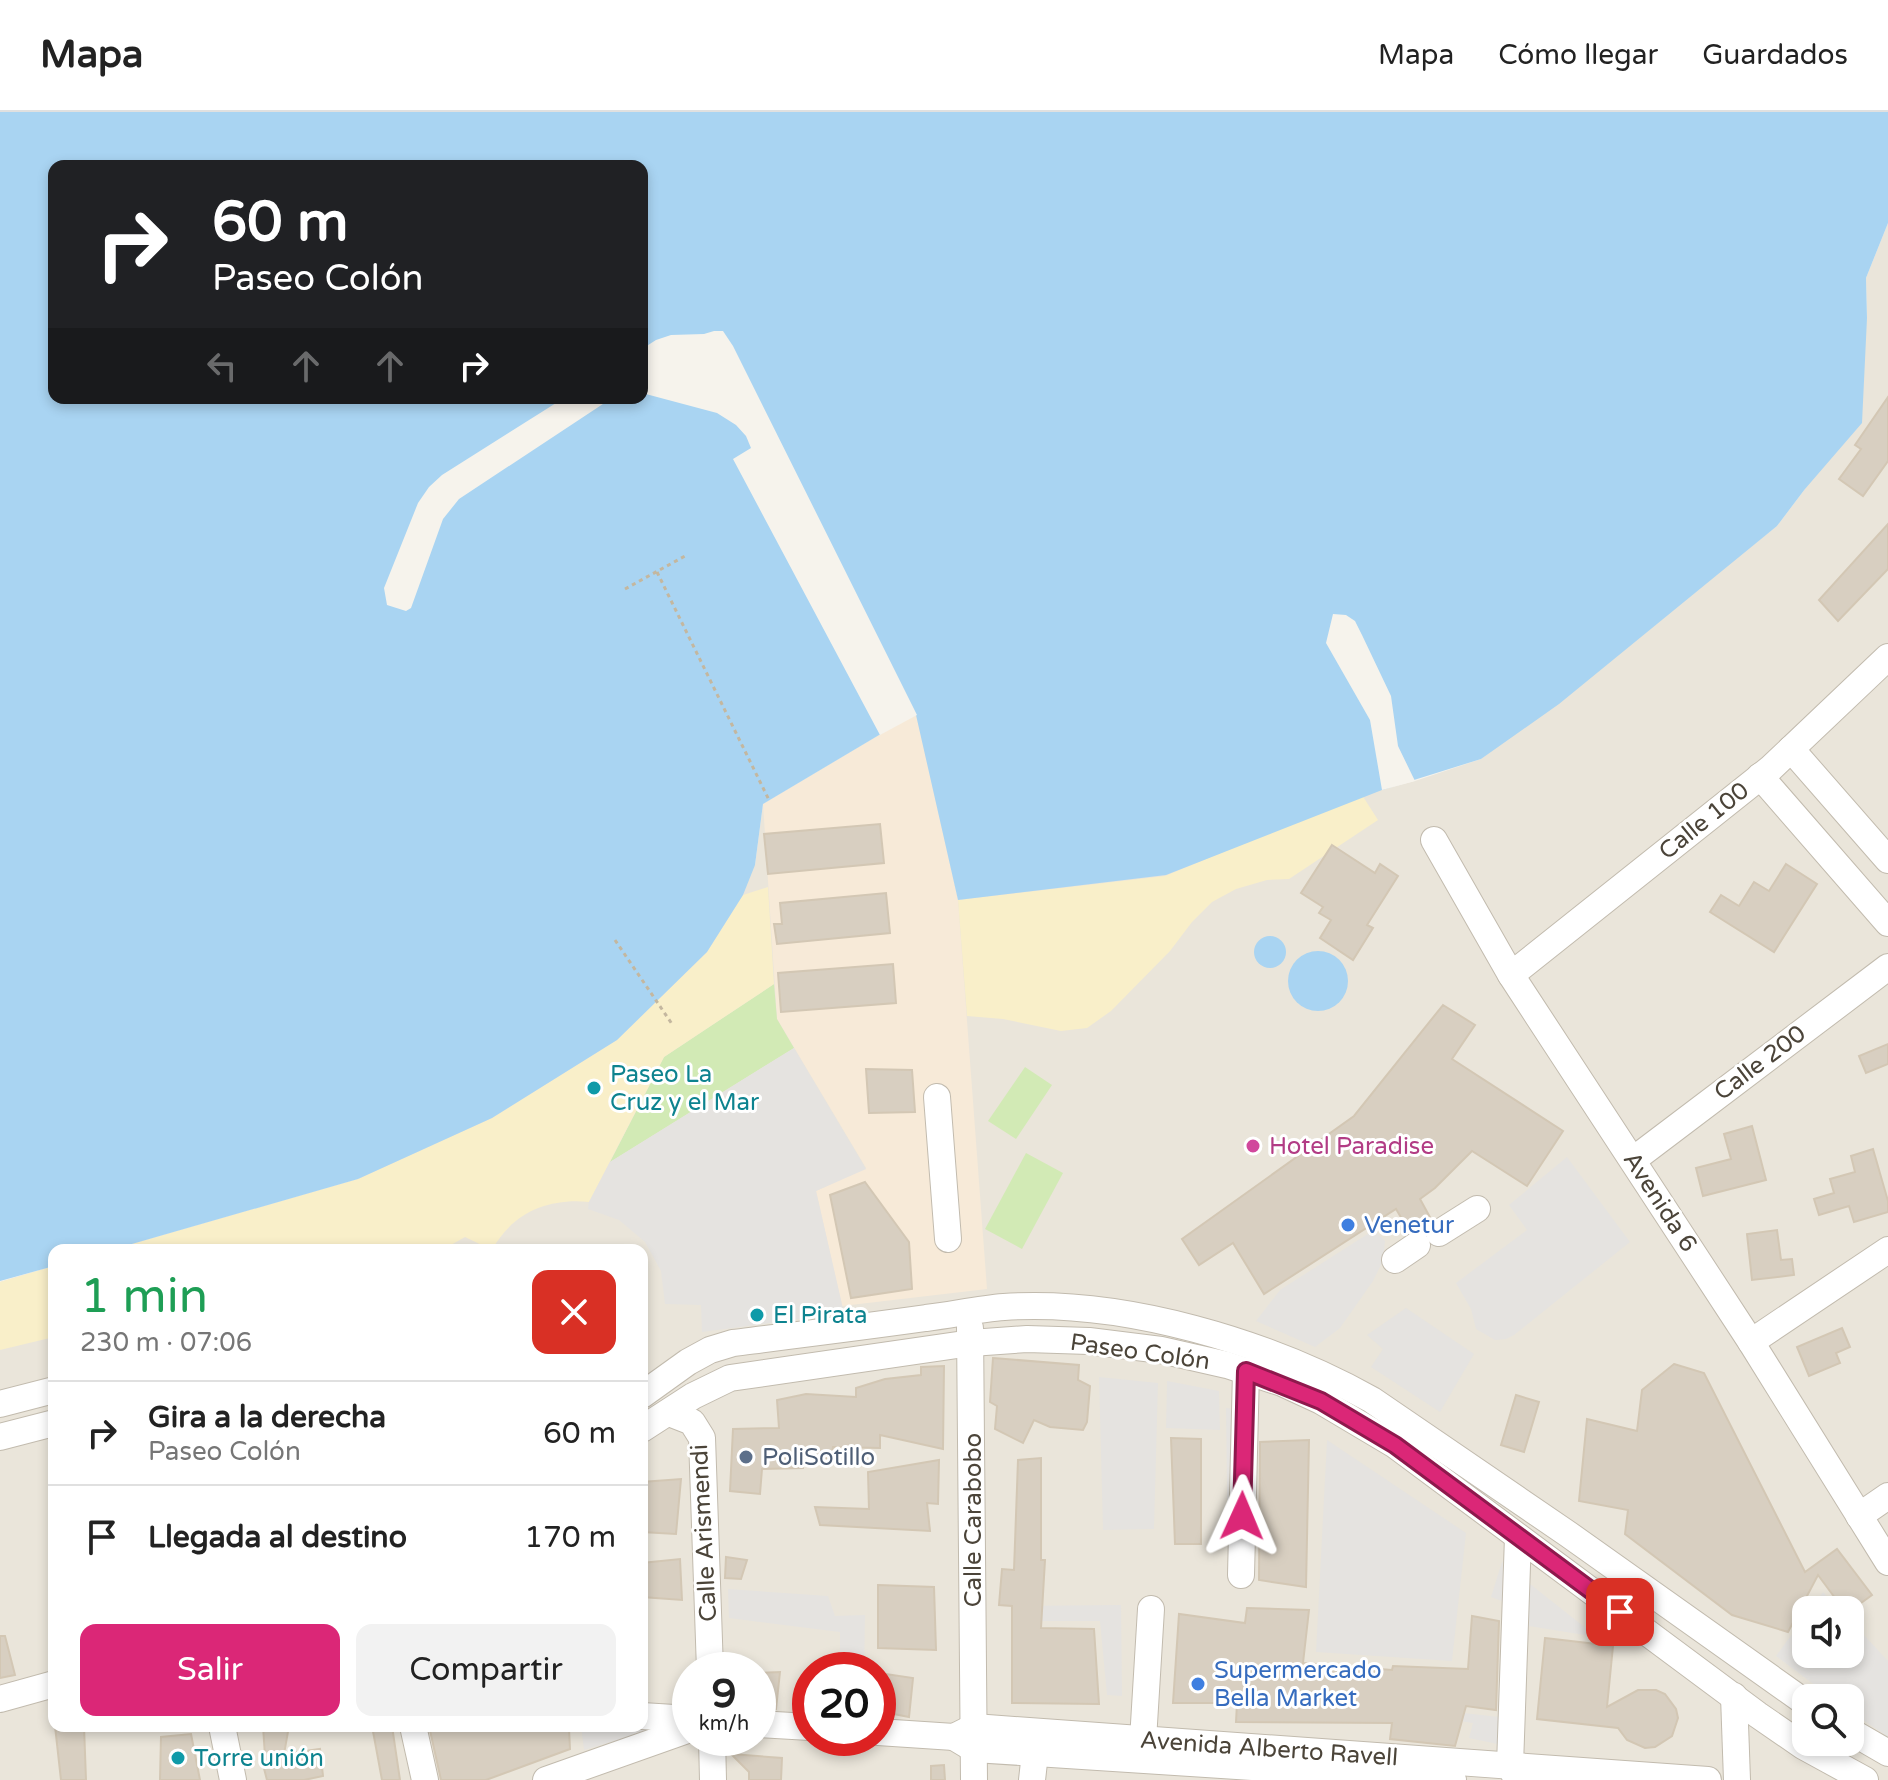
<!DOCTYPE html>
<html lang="es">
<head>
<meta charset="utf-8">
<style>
  :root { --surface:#fff; --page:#f2f2f2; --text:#222; --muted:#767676; --line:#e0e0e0; --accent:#db2777 }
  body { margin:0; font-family:"Varela Round",sans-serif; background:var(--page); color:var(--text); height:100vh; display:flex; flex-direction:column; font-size:30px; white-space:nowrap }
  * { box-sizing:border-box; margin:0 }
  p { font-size:26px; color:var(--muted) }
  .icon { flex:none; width:44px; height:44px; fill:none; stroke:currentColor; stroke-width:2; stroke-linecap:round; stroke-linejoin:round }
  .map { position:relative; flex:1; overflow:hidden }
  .details { position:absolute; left:48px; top:1132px; width:600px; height:488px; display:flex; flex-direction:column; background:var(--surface); border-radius:16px; box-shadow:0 4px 12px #0003 }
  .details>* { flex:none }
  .guide { position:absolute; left:48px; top:48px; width:600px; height:244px; border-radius:16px; box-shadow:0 4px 12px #0003; background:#202124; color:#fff; overflow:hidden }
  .buttons { position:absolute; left:1792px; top:1484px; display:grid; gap:16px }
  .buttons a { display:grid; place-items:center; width:72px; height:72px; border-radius:16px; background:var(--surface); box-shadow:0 4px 12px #0003; font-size:40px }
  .speed { position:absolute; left:672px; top:1540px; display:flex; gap:16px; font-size:40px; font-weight:700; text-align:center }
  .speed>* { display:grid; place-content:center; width:104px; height:104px; border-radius:50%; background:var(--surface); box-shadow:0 4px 12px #0003; line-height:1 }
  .speed small { font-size:20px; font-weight:400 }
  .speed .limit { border:12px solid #d22; background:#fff; color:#111 }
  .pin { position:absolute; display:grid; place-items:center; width:68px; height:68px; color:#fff; margin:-34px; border-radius:16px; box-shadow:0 4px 12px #0006 }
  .me { position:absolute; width:88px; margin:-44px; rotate:1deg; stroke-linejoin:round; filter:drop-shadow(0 0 6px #0008) }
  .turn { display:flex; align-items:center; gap:28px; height:168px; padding:0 32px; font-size:36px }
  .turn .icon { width:104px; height:104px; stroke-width:2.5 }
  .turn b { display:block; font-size:56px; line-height:68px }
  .lanes { display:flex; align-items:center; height:76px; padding:0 32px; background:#0003; justify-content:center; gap:40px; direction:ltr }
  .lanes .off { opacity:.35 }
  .round { display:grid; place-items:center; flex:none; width:84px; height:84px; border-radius:16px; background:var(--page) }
  .head { display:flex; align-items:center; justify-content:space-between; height:136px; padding:0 32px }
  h1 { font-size:48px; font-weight:600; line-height:60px; color:#1e9e55 }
  .cta { display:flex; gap:16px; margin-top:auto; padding:16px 32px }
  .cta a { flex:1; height:92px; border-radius:16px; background:var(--accent); color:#fff; font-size:32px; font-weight:600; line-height:92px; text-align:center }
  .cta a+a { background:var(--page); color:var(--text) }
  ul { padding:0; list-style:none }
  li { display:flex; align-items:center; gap:24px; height:104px; padding:0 32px; border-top:2px solid var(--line) }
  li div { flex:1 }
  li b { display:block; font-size:30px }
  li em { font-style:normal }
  header { display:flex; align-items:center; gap:48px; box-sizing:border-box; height:112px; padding:0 40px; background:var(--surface); border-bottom:2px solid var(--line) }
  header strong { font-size:38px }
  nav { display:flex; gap:44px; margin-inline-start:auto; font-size:28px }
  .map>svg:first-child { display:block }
  .residential { fill:#eae5da; fill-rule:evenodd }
  .commercial { fill:#f7ead8 }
  .green { fill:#d2eab5 }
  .sand { fill:#f9efc9 }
  .parking { fill:#e5e3e0 }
  .water { fill:#a9d4f2; fill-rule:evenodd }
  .pier { fill:#f6f3ec }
  .building { fill:#d8cfc1; stroke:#d3c7b4; stroke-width:2 }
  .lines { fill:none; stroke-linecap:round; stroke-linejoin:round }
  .minor-casing { stroke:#c2bbae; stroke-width:28 }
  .path { stroke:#c4b79f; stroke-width:3; stroke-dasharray:4 4; stroke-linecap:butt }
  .minor { stroke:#fff; stroke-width:26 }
  .route-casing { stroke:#8e194d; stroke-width:20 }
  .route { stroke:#db2777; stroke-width:14 }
  .culture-dot { fill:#0f9aa8; stroke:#fff; stroke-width:3 }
  .hotel-dot { fill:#d1479c; stroke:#fff; stroke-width:3 }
  .shop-dot { fill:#3f7fe0; stroke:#fff; stroke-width:3 }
  .service-dot { fill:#5c6f8a; stroke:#fff; stroke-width:3 }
  .labels { text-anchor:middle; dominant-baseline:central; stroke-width:6; stroke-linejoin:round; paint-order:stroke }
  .street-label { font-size:24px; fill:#4b4439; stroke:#fff }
  .culture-label { font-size:24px; fill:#0d838f; stroke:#fff; text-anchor:start }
  .hotel-label { font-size:24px; fill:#b23c85; stroke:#fff; text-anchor:start }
  .shop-label { font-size:24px; fill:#366cbe; stroke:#fff; text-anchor:start }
  .service-label { font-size:24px; fill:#4e5e75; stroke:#fff; text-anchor:start }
</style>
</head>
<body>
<header>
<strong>Mapa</strong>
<nav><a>Mapa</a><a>Cómo llegar</a><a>Guardados</a></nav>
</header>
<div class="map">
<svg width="1888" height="1668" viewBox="0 0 1888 1668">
  <rect width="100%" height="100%" fill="#f6f3ec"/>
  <path class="residential" d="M1888 111V1668H0V1170L54 1154V1614H642V1138H111L358 1067 755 753 763 692 906 607 917 603 958 788 1415 669 1481 647 1777 414 1805 377 1867 206 1866 166ZM1806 1498H1850V1542H1806ZM690 1558H758V1626H690ZM810 1558H878V1626H810ZM1806 1586H1850V1630H1806Z"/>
  <polygon class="commercial" points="917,603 958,788 987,1177 842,1194 816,1079 866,1056 777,907 763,692 906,607"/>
  <g class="green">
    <polygon points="774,872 777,907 794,936 610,1050 664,945"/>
    <polygon points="1025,955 1052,973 1016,1027 988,1009"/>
    <polygon points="1026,1041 1063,1061 1022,1137 985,1117"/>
  </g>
  <g class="sand">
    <polygon points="1362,683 1378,708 1289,767 1267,768 1236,777 1212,790 1192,810 1170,839 1111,899 1087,916 1061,919 1003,907 967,904 958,788 1165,764"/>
    <path d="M768 775 774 872 664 945 589 1090C548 1086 512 1101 492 1138L465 1125 442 1138H111L358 1067 492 1006 617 928 707 840 743 783Z"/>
    <polygon points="54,1154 54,1225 0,1238 0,1170"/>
  </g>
  <g class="parking">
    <polygon points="794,936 866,1057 816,1079 844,1201 702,1220 701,1193 665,1192 661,1159 645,1130 619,1108 588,1097 589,1090 610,1050"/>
    <polygon points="1567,1045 1630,1130 1514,1223 1506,1227 1495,1228 1476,1217 1471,1197 1456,1171 1527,1118 1509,1093"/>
    <polygon points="1374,1118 1385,1129 1383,1149 1373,1169 1340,1216 1315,1235 1256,1209 1280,1178"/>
    <polygon points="1406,1196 1474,1242 1440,1300 1371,1255 1383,1237 1367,1223"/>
    <polygon points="1099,1265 1158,1271 1154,1417 1103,1418"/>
    <polygon points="1167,1269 1219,1279 1220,1318 1166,1316"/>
    <polygon points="1226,1296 1245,1298 1247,1466 1228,1461"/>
    <polygon points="1327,1328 1466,1421 1452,1549 1316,1540"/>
    <polygon points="1502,1450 1597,1525 1529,1514 1521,1637 1469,1626 1473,1611 1394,1599 1395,1593 1507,1606 1515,1494 1491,1485"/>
    <polygon points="728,1477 828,1484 835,1504 865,1503 864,1558 840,1558 840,1520 729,1506"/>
    <polygon points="1823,1480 1840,1498 1810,1498"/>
    <polygon points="1121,1493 1122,1584 1107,1583 1100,1509 1015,1509 1013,1494"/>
    <polygon points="1806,1503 1806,1542 1850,1542 1850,1508 1888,1549 1888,1625 1850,1599 1850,1586 1832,1586 1776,1544"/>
    <polygon points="581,1614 638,1614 657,1616 584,1638"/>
  </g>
  <g class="water">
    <path d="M0 0H1888V111L1866 166 1867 206 1862 311 1805 377 1777 414 1559 592 1481 647 1382 678 1166 763 958 788 916 603 906 607 763 692 755 753 743 783 707 840 617 928 492 1006 358 1067 111 1138H54V1154L0 1169ZM54 54H642V286H54Z"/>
    <circle cx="1270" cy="840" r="16"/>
    <circle cx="1318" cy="869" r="30"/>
  </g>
  <g class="pier">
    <polygon points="714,219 723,219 733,234 917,603 880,623 733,347 751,336 746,324 736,313 717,301 642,281 642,237 656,228 671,223 704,222"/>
    <polygon points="564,286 612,286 459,387 443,407 411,496 406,499 387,493 384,476 418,391 429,375 442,363"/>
    <polygon points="1333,502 1346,503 1355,509 1362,523 1391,584 1398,634 1415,669 1382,678 1370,608 1326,531"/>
  </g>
  <g class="building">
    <polygon points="1888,285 1888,349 1863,384 1839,367 1861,337 1855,333"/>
    <polygon points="1888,412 1888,457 1838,509 1819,488"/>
    <polygon points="880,712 884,751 768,762 764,722"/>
    <polygon points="1332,733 1375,761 1380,752 1398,764 1367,813 1373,816 1353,848 1320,826 1331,808 1319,801 1323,795 1301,781"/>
    <polygon points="1786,752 1817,772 1774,840 1710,800 1721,783 1739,794 1754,770 1769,779"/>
    <polygon points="886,781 890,821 777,832 774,812 782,812 780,791"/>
    <polygon points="893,852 896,891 781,900 778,861"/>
    <polygon points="1443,893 1475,913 1452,947 1563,1019 1527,1074 1472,1039 1435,1076 1420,1087 1431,1107 1424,1119 1409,1119 1396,1097 1264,1182 1233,1131 1199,1153 1182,1127 1354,1004"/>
    <polygon points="1888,932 1888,952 1866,961 1859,944"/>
    <polygon points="866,957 912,958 915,1000 869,1001"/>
    <polygon points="1752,1014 1766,1068 1703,1084 1696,1056 1731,1047 1724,1022"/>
    <polygon points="1873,1037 1888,1089 1888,1100 1854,1110 1849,1094 1819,1103 1814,1087 1834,1081 1830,1067 1855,1060 1851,1044"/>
    <polygon points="865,1070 909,1130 912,1177 851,1186 830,1083"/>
    <polygon points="1777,1118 1781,1148 1792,1147 1794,1163 1752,1168 1747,1122"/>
    <polygon points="1842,1216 1850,1235 1836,1241 1840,1251 1809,1264 1797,1235"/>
    <polygon points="993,1246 1079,1253 1078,1268 1090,1274 1087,1310 1083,1318 1050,1315 1034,1308 1023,1331 995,1317 997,1294 990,1290"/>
    <polygon points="1674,1252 1704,1261 1805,1460 1837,1437 1872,1483 1850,1499 1844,1498 1818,1463 1788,1520 1732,1503 1625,1422 1628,1398 1579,1389 1587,1307 1637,1319 1642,1278"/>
    <polygon points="944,1254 943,1337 880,1323 880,1336 833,1335 831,1347 803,1342 803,1356 762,1357 760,1382 730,1379 733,1317 779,1316 777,1288 806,1282 856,1285 856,1276 885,1267 921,1263 921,1255"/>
    <polygon points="1516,1283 1539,1290 1524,1340 1501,1333"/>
    <polygon points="1171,1326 1201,1327 1201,1432 1175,1432"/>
    <polygon points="1309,1328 1306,1475 1259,1468 1260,1330"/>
    <polygon points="1041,1346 1041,1448 1045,1448 1041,1516 1094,1517 1099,1592 1012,1591 1012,1494 999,1493 1002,1457 1014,1458 1018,1348"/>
    <polygon points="939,1348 938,1392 927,1391 930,1419 820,1413 815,1395 869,1397 868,1360"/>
    <polygon points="681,1367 676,1422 642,1420 642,1370"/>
    <polygon points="726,1445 747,1448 741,1467 725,1466"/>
    <polygon points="680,1447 682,1488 642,1485 642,1451"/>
    <polygon points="878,1473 934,1475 936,1538 878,1536"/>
    <polygon points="1247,1496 1309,1498 1303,1551 1392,1558 1393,1554 1468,1557 1472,1504 1499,1509 1496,1598 1466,1594 1455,1634 1390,1627 1392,1611 1236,1610 1237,1591 1173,1591 1179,1502 1245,1511"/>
    <polygon points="0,1524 5,1524 15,1563 0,1566"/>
    <polygon points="1545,1526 1613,1534 1607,1595 1638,1578 1656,1578 1665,1582 1676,1597 1678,1606 1672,1624 1655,1635 1645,1636 1627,1628 1618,1616 1537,1607"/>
    <polygon points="780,1560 776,1597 758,1596 758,1561"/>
    <polygon points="879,1561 913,1566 909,1605 878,1599"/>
    <polygon points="55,1614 84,1614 86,1668 61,1668"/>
    <polygon points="263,1614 289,1614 284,1642 320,1637 323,1664 304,1668 267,1668 261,1645 265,1644"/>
    <polygon points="372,1614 392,1614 400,1668 382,1668"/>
    <polygon points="429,1614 569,1617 570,1637 486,1668 441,1668"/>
    <polygon points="191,1622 200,1668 160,1668 161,1625"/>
    <polygon points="731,1642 782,1646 781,1668 749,1668 749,1660"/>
    <polygon points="944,1653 945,1668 931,1668 931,1654"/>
  </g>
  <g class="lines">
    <g class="minor-casing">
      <g id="minor">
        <polyline points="1791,637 1888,748"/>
        <polyline points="1760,664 1888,811"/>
        <polyline points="1434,728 1511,863 1751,1230 1888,1450"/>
        <polyline points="1511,863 1771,656 1888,545"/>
        <polyline points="937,985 948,1127"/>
        <polyline points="1633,1048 1888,855"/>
        <polyline points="1439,1121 1477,1097"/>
        <polyline points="1395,1148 1417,1133"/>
        <polyline points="970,1216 974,1668"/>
        <polyline points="1751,1230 1888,1138"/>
        <path d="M642 1283 688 1250 710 1238 733 1231C797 1223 862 1215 926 1206 952 1203 978 1197 1004 1195 1124 1187 1268 1230 1372 1288L1568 1422 1806 1591"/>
        <polyline points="0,1292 54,1278"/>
        <polyline points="669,1301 692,1310 702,1326 710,1558"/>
        <polyline points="642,1317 693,1284 730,1266 971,1231 1027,1227 1089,1229 1161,1238 1227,1253 1282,1271 1321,1289 1395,1333 1758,1603 1803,1634 1865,1668"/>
        <polyline points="0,1325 54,1311"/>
        <polyline points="1859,1404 1888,1384"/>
        <polyline points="1241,1463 1246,1259"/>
        <polyline points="1734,1584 1737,1668"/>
        <polyline points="0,1587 54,1572"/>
        <polyline points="642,1604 690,1607"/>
        <polyline points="758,1612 810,1615"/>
        <polyline points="222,1614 233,1668"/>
        <polyline points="413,1614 425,1668"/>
        <polyline points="974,1615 1708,1668"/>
        <polyline points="974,1615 954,1625 974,1637 1453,1668"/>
        <polyline points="1850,1619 1888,1641"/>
        <polyline points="878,1620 954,1625"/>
        <polyline points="712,1626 713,1668"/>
        <polyline points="1143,1628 1151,1497"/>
        <polyline points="546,1668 690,1617"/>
        <polyline points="1032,1668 1035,1641"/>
        <polyline points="1517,1668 1510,1653 1518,1425"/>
      </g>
    </g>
    <g class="path">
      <polyline points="657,460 769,688"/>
      <polyline points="625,477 685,444"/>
      <polyline points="615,828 672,912"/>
    </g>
    <use href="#minor" class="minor"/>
  </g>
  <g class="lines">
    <g class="route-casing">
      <polyline id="route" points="1242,1404 1246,1259 1321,1289 1395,1333 1620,1500"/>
    </g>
    <use href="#route" class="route"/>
  </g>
  <g class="culture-dot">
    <circle cx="594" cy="976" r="8"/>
    <circle cx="757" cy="1203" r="8"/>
    <circle cx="178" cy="1646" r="8"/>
  </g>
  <circle class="hotel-dot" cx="1253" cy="1034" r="8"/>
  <g class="shop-dot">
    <circle cx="1348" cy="1113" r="8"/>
    <circle cx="1198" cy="1572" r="8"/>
  </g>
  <circle class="service-dot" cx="746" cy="1345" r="8"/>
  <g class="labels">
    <g class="street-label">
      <text transform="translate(1704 709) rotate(-39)">Calle 100</text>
      <text transform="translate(1760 951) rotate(-37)">Calle 200</text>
      <text transform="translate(1660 1090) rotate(57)">Avenida 6</text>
      <text transform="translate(1140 1240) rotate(8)">Paseo Colón</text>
      <text transform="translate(973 1408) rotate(-90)">Calle Carabobo</text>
      <text transform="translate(704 1421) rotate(-93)">Calle Arismendi</text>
      <text transform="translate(1269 1637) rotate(4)">Avenida Alberto Ravell</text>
    </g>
    <g class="culture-label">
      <text x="610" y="962">Paseo La<tspan x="610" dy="28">Cruz y el Mar</tspan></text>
      <text x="773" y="1203">El Pirata</text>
      <text x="194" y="1646">Torre unión</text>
    </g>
    <g class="hotel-label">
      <text x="1269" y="1034">Hotel Paradise</text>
    </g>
    <g class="shop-label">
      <text x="1364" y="1113">Venetur</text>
      <text x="1214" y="1558">Supermercado<tspan x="1214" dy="28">Bella Market</tspan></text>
    </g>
    <g class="service-label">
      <text x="762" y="1345">PoliSotillo</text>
    </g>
  </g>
</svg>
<div class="buttons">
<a><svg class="icon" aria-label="sound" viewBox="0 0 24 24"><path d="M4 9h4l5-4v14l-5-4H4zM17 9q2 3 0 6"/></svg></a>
<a><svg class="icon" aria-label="search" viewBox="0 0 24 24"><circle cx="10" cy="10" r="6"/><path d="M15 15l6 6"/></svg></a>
</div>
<div class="speed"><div>9<small>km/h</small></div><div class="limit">20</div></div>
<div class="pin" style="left:1620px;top:1500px;background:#d93025"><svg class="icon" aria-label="arrive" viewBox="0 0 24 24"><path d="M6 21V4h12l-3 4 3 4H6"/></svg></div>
<svg class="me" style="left:1242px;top:1404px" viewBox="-20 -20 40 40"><path d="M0-17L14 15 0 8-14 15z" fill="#db2777" stroke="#fff" stroke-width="4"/></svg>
<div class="guide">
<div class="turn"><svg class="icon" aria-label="right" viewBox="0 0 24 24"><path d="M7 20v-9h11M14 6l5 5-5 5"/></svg><div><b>60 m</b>Paseo Colón</div></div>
<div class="lanes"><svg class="icon off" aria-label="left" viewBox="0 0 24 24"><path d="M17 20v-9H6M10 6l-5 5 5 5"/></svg><svg class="icon off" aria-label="ahead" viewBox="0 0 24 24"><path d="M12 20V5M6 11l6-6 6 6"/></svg><svg class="icon off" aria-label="ahead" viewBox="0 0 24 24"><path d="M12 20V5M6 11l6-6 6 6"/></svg><svg class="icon" aria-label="right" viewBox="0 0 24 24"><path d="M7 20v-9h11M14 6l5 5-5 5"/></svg></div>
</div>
<section class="details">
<div class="head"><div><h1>1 min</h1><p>230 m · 07:06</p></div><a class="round" style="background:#d93025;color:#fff"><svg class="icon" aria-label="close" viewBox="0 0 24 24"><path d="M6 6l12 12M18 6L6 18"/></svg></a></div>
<ul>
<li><svg class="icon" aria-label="right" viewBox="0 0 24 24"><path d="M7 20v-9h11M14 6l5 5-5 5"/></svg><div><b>Gira a la derecha</b><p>Paseo Colón</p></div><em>60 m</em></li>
<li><svg class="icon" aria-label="arrive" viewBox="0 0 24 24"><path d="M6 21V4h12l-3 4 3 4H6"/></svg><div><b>Llegada al destino</b></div><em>170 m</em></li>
</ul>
<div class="cta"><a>Salir</a><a>Compartir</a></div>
</section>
</div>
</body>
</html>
